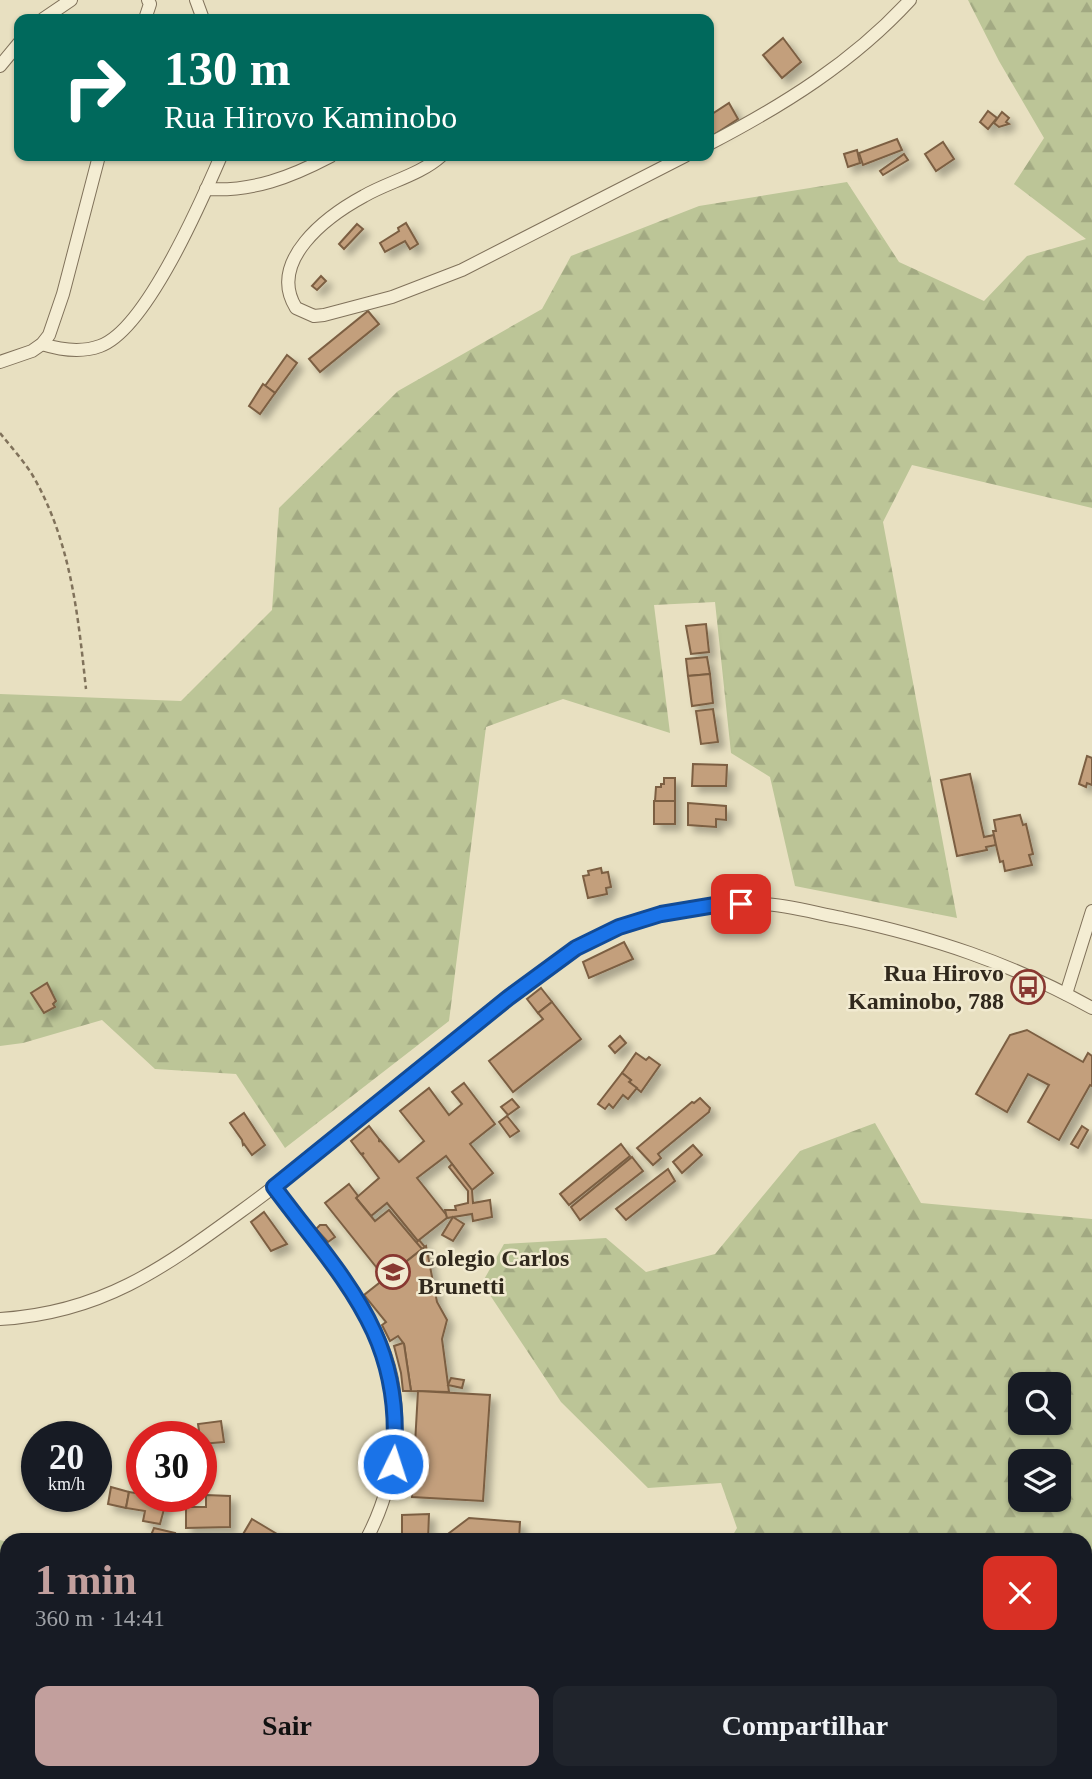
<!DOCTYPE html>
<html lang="pt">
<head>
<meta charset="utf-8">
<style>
  :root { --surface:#171b24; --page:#20242c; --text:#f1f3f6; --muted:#9ea1a6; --accent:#c29f9d }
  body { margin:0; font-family:Georgia,serif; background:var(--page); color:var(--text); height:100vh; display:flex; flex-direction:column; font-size:26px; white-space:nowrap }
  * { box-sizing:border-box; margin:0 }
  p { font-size:23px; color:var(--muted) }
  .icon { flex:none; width:38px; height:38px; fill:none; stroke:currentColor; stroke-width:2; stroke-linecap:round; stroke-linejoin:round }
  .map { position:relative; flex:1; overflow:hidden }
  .drawer { position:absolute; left:0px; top:1533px; width:1092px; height:247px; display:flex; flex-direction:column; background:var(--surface); border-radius:21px 21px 0 0; box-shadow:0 2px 5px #0004 }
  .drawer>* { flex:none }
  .top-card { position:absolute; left:14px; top:14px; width:700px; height:147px; border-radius:14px; box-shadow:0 2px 5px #0004; background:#00695c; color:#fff; overflow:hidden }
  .fabs { position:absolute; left:1008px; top:1372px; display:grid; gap:14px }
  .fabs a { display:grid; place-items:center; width:63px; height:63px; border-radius:14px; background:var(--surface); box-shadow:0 2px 5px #0004; font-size:35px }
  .speed { position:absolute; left:21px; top:1421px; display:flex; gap:14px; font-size:35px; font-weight:700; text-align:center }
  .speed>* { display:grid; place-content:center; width:91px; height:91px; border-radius:50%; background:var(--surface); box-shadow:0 2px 5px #0004; line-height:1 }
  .speed small { font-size:18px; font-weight:400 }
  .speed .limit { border:10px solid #d22; background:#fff; color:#111 }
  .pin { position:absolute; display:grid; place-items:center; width:60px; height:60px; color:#fff; margin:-30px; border-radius:14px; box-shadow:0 4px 10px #0006 }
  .me { position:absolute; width:77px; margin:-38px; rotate:4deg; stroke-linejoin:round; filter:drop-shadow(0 0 5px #0008) }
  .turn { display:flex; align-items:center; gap:24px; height:147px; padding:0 35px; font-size:32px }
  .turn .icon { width:91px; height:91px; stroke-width:2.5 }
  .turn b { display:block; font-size:49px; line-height:60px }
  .round { display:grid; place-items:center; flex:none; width:74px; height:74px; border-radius:14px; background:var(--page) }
  .overview { display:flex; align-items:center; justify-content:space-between; height:119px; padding:0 35px }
  h1 { font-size:42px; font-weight:700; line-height:52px; color:var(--accent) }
  .cta { display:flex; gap:14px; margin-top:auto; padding:14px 35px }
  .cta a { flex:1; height:80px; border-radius:14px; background:var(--accent); color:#111; font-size:28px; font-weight:700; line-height:80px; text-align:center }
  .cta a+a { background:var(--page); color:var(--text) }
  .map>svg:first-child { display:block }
  .forest { fill:url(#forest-firs); fill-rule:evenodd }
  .building { fill:#c39f7b; stroke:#7c5f43; stroke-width:2; filter:url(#shadow) }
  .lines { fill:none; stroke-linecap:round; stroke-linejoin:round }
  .lane-casing { stroke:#80725b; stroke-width:8 }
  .street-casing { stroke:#80725b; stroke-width:14 }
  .path { stroke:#80725b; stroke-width:2.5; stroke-dasharray:5 3.5; stroke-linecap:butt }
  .lane { stroke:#f4edd3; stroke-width:6 }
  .street { stroke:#f4edd3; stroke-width:12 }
  .route-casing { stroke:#114b97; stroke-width:18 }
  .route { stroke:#1a73e8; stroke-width:12 }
  .labels { text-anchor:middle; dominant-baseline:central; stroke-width:5; stroke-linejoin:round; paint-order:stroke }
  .poi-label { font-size:24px; font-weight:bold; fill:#31291d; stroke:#f1ead0; text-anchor:end }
</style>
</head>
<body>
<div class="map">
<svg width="1092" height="1779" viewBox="0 0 1092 1779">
  <defs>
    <pattern id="forest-firs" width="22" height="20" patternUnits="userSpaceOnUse" patternTransform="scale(1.75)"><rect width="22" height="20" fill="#bcc597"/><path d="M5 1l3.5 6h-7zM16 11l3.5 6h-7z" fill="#a2a982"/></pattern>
    <filter id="shadow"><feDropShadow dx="6" dy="6" stdDeviation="3.5" flood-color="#0004"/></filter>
  </defs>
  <rect width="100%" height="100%" fill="#e8e0c1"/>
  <g class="forest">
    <polygon points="968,0 1092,0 1092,508 912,465 883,522 957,918 795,886 770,777 731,753 715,602 654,605 670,733 563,699 486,727 449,1021 285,1148 236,1074 155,1069 102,1020 23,1043 0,1046 0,694 181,701 272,610 279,508 398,391 542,309 571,256 699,206 847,182 899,262 984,301 1027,256 1086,239 1014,184 1044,138 999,61"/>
    <path d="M875 1123 921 1203 1092 1219V1563L1085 1564V1540H730L737 1528 721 1483 648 1488 561 1402 482 1283 504 1244 606 1238 646 1272 715 1254 800 1151ZM1020 1384H1059V1423H1020ZM1020 1461H1059V1500H1020Z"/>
    <polygon points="0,1540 7,1542 7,1773 250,1773 255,1779 0,1779"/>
  </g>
  <g class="building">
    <polygon points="783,38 801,62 782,78 763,55"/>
    <polygon points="729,103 738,119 709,138 709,116"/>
    <polygon points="988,111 997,118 988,129 980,122"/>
    <polygon points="1002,112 1009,118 1006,122 1009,124 999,127 994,123"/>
    <polygon points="897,139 902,150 863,165 859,153"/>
    <polygon points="943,142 954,159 936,171 925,154"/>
    <polygon points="857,150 860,163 848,167 844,154"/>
    <polygon points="904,154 908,160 883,175 880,171"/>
    <polygon points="406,223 418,244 410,249 405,241 385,252 380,243 399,231 398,228"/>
    <polygon points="357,224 363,229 344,249 339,244"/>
    <polygon points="321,276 326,281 317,290 312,286"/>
    <polygon points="368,311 379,324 320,372 309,359"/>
    <polygon points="287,355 297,363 275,393 265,386"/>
    <polygon points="263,384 275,393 260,414 249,406"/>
    <polygon points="706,624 709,652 691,654 686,626"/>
    <polygon points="707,657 710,674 688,676 686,659"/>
    <polygon points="710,674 713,703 692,706 688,676"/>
    <polygon points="713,709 718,742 701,744 696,711"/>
    <polygon points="1087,756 1092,758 1092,785 1087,783 1086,787 1079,784"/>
    <polygon points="693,764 727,765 726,786 692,786"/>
    <polygon points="970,774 984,837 994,835 996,845 986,847 987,850 957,856 941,780"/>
    <polygon points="664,778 675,778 675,801 655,801 656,787 661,787 661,784 664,784"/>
    <rect x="654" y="801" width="21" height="23"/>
    <polygon points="688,803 726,806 726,820 716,819 716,827 688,825"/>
    <polygon points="1020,815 1023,825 1026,824 1033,854 1029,855 1032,865 1005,871 1003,861 1000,862 996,845 993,831 996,831 994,820"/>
    <polygon points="601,868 602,873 608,872 611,887 606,888 607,894 588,898 583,876 589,875 588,871"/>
    <polygon points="624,942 633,959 589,978 583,962"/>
    <polygon points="47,983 56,1001 53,1004 55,1007 44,1013 31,993"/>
    <polygon points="541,988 552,1002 538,1013 527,999"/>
    <polygon points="552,1002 581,1039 513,1092 489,1061 543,1019 538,1013"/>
    <polygon points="1027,1030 1083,1062 1088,1053 1092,1056 1092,1086 1090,1085 1059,1140 1028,1122 1049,1085 1028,1074 1007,1112 976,1094 1010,1035"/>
    <polygon points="620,1036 626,1043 615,1053 609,1046"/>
    <polygon points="636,1053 646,1060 649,1057 660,1065 641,1092 629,1082 631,1080 622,1073"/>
    <polygon points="622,1073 631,1080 629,1082 637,1088 628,1099 623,1095 613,1108 609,1104 605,1109 598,1104"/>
    <polygon points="464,1083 495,1124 470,1144 493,1173 472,1190 446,1156 417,1178 448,1217 419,1240 425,1247 422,1249 416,1243 418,1241 387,1203 371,1216 356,1198 379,1178 362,1155 364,1153 361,1154 351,1141 369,1126 379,1139 379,1142 380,1140 399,1162 424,1141 400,1111 429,1088 449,1115 462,1104 452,1092"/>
    <polygon points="700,1098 710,1108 709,1112 658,1154 661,1158 653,1165 637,1148 692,1102 694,1103"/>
    <polygon points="512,1099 519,1107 508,1115 501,1107"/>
    <polygon points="244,1113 265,1145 252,1155 244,1144 243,1145 242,1140 230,1123"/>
    <polygon points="507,1116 519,1131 510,1137 499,1122"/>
    <polygon points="1082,1126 1088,1130 1078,1148 1071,1144"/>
    <polygon points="621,1144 630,1156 569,1205 560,1194"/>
    <polygon points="693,1145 702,1155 682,1173 673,1162"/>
    <polygon points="632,1157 643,1171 580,1220 571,1207"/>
    <polygon points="452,1164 472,1190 473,1203 490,1200 492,1217 473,1221 472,1214 447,1218 445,1210 456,1210 455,1206 468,1203 468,1191 449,1167"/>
    <polygon points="668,1169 675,1181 626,1220 616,1209"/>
    <polygon points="349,1184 358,1196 356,1198 375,1221 389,1210 422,1249 385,1278 325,1203"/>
    <polygon points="264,1212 287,1244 271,1251 251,1222"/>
    <polygon points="453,1217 464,1224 453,1241 442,1235"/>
    <polygon points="320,1225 326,1225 335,1237 328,1242 316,1229"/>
    <polygon points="426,1246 437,1302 447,1320 442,1339 449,1392 411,1391 404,1344 398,1336 390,1341 382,1325 386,1322 364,1295"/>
    <polygon points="403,1343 404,1344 411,1391 403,1391 401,1373 394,1346"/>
    <polygon points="451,1378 464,1380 462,1388 448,1385"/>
    <polygon points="418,1391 490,1395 483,1501 412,1497"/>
    <polygon points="221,1421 224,1442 201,1444 198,1424"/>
    <polygon points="111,1487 129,1492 126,1508 108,1504"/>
    <polygon points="129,1492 142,1494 142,1496 167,1498 160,1524 143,1521 145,1511 126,1508"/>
    <polygon points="206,1495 230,1496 230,1527 186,1528 186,1507 206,1507"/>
    <polygon points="429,1514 428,1540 402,1540 402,1515"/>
    <polygon points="469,1518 520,1522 519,1540 440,1540"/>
    <polygon points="252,1519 287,1540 249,1540 242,1536"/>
    <polygon points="154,1528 175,1533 173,1540 149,1540"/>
    <polygon points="433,1773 784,1773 759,1779 435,1779"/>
  </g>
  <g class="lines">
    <g class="lane-casing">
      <polyline id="lane" points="965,1779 998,1773"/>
    </g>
    <g class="street-casing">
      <g id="street">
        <polyline points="196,0 203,19"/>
        <polyline points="43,19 71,0"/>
        <polyline points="145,19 150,4 148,0"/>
        <polyline points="0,66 19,43"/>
        <path d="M709 144C784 105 853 62 910 0"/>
        <path d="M441 156C420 175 388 182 364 196 327 216 267 261 296 308L314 316 324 315 392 297 462 270 685 156"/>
        <path d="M206 189C253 192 291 177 331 156"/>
        <path d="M42 344C61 350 81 353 100 346 146 330 202 200 221 156"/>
        <polyline points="0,362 32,351 42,344 49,335 63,294 99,156"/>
        <polyline points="1066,994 1092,911"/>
        <path d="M274 1187C310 1235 352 1283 378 1337 408 1400 398 1480 366 1540"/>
        <path d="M0 1319C101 1313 162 1269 240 1212 317 1156 389 1094 463 1034 489 1013 515 993 542 973 553 965 565 954 577 947 631 916 700 900 762 904 789 905 815 913 842 918 932 937 1011 963 1092 1008"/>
        <polyline points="337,1773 341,1779"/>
      </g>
    </g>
    <path class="path" d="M0 433C11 447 24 461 33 476 71 542 78 615 86 689"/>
    <use href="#lane" class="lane"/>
    <use href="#street" class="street"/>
  </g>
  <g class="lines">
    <g class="route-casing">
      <path id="route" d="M393 1464C407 1338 343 1280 274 1187L508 998 576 948 619 927 661 914 721 904H741"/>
    </g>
    <use href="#route" class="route"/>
  </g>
  <defs>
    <g id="bus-ring" transform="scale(1.75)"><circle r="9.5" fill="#f1ead0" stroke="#883831" stroke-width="1.5"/><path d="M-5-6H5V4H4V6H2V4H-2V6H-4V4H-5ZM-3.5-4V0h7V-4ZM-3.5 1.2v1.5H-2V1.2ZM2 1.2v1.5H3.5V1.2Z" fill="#883831"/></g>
    <g id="school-ring" transform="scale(1.75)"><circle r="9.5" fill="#f1ead0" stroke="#883831" stroke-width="1.5"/><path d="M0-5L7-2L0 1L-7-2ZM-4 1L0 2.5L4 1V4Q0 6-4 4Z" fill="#883831"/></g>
  </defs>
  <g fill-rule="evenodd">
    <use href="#bus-ring" x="1028" y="987"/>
    <use href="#school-ring" x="393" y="1272"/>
  </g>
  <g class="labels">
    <g class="poi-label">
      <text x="1004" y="973">Rua Hirovo<tspan x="1004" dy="28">Kaminobo, 788</tspan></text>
      <text x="418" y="1258" text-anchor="start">Colegio Carlos<tspan x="418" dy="28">Brunetti</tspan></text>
    </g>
  </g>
</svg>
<div class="fabs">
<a><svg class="icon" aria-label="search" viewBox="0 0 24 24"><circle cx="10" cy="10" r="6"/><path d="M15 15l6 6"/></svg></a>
<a><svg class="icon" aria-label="layers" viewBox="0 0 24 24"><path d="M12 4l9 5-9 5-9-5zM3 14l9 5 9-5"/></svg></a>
</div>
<div class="speed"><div>20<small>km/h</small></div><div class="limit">30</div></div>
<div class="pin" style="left:741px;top:904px;background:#d93025"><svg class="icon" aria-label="arrive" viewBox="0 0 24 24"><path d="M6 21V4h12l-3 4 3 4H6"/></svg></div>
<svg class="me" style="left:393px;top:1464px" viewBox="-20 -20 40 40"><circle r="17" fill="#1a73e8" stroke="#fff" stroke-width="3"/><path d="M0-11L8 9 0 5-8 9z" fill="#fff"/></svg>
<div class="top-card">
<div class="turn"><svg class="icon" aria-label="right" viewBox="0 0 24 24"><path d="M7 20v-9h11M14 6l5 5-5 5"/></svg><div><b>130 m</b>Rua Hirovo Kaminobo</div></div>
</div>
<section class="drawer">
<div class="overview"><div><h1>1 min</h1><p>360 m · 14:41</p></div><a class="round" style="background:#d93025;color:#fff"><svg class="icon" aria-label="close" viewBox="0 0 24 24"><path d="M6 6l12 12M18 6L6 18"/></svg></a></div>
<div class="cta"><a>Sair</a><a>Compartilhar</a></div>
</section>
</div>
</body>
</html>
